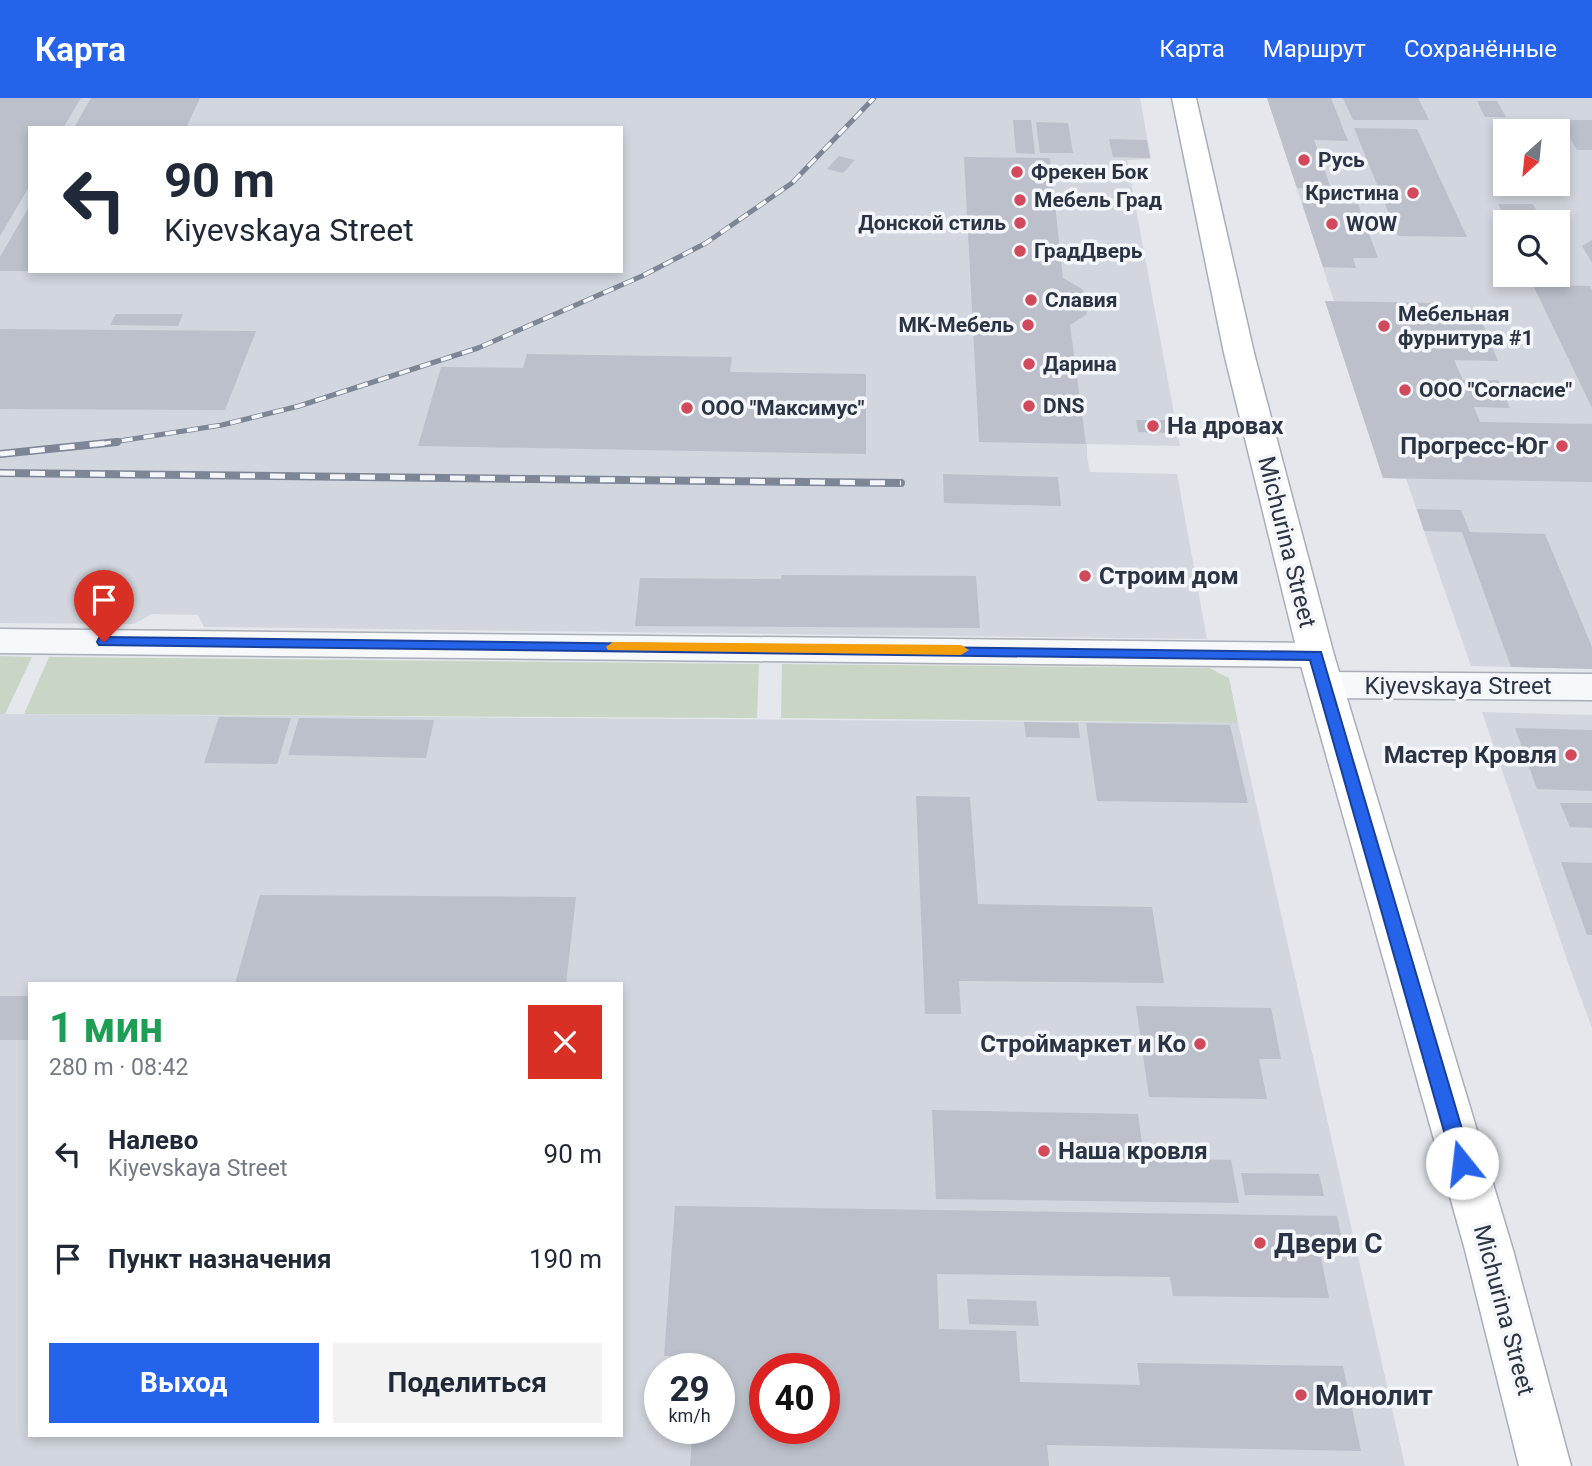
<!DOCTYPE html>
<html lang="ru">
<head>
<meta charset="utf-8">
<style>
  :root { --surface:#fff; --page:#f2f2f3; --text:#1f2937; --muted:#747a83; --accent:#2563eb }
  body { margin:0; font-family:Roboto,sans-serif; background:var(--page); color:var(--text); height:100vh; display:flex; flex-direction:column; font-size:26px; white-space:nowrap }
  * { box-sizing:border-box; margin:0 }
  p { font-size:23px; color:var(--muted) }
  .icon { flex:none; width:38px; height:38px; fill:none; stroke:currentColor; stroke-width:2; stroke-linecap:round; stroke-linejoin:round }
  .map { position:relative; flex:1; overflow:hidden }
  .drawer { position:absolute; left:28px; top:884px; width:595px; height:455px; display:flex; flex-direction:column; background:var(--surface); border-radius:0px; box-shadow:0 4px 10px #0003 }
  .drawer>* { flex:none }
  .top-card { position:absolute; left:28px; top:28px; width:595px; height:147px; border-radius:0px; box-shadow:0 4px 10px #0003; background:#fff; color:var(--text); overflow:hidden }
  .needle { width:46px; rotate:207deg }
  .tools { position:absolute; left:1493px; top:21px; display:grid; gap:14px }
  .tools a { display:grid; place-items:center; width:77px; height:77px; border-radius:0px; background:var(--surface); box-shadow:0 4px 10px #0003; font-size:35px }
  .speed { position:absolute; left:644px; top:1255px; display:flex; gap:14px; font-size:35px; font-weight:700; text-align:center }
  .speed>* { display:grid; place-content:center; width:91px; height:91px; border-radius:50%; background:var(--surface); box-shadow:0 4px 10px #0003; line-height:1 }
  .speed small { font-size:18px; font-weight:400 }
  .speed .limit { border:10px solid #d22; background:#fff; color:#111 }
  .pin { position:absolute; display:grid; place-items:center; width:60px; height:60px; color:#fff; margin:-72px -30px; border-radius:50% 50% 50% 0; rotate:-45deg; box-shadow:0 0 7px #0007 }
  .pin .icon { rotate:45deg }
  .me { position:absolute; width:77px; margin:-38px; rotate:344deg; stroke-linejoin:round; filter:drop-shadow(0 0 5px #0008) }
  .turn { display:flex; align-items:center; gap:24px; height:147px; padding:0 21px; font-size:32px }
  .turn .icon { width:91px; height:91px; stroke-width:2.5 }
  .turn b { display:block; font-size:49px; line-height:60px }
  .round { display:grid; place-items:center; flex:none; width:74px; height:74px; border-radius:0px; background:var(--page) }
  .summary { display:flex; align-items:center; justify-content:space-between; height:119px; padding:0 21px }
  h1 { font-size:42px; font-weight:700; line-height:52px; color:#1e9e55 }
  .button { display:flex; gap:14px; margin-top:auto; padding:14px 21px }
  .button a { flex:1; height:80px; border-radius:0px; background:var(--accent); color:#fff; font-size:28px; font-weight:700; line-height:80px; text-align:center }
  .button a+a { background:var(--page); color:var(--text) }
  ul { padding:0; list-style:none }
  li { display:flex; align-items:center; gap:21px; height:105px; padding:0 21px }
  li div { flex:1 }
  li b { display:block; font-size:26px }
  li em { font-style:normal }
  header { display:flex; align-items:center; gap:42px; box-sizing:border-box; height:98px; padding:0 35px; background:var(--accent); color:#fff }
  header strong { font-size:33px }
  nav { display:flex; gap:38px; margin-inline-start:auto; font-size:24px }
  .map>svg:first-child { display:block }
  .built { fill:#d2d6de; fill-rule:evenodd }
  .green { fill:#c9d6c5 }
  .building { fill:#bbc0ca; fill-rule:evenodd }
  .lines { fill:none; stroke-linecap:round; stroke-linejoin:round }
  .street-casing { stroke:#a9aeb7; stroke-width:3 }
  .secondary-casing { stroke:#a9aeb7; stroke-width:3 }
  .street { fill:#f7f8fa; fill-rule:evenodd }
  .secondary { fill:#fff; fill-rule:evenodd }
  .rail-far1-casing { stroke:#7d8696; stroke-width:5 }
  .rail-casing { stroke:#7d8696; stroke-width:8 }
  .rail-far1 { stroke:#f4f6f9; stroke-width:3.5; stroke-dasharray:11; stroke-linecap:butt }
  .rail { stroke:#f4f6f9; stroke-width:5; stroke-dasharray:15; stroke-linecap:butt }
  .route { fill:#2563eb; stroke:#184099; stroke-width:2 }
  .slow { fill:#f59e0b }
  .poi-dot { fill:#d1495b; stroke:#f4f6f9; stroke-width:2.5 }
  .labels { text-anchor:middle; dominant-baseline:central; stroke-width:7; stroke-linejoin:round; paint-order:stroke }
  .far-poi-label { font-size:21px; font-weight:bold; fill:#2b3445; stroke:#f4f6f9; text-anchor:start }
  .poi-label { font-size:24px; font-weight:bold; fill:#2b3445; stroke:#f4f6f9; text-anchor:start }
  .street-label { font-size:24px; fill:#2b3445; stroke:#f4f6f9 }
  .near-poi-label { font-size:28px; font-weight:bold; fill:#2b3445; stroke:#f4f6f9; text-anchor:start }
</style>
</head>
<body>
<header>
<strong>Карта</strong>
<nav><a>Карта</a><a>Маршрут</a><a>Сохранённые</a></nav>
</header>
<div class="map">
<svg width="1592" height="1368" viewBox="0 0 1592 1368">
  <rect width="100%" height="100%" fill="#e4e7ec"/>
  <g class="built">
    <path d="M0 0H1140L1151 61 1127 62 1180 348 1087 346V358L1090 374 1177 376 1207 541 204 529 198 517 152 516 134 526 0 525ZM30 30H621V173H30Z"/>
    <path d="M1267 0H1592V571L1471 568 1406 381 1383 380 1325 203H1334ZM1505 33H1558V86H1505ZM1505 124H1558V177H1505Z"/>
    <polygon points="1482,614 1592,617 1592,930 1571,873"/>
    <path d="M0 616 1238 625 1405 1368H0ZM30 886H621V1337H30ZM660 1270H719V1330H660ZM765 1270H824V1330H765Z"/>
  </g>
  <g class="green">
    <polygon points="0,558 32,559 5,616 0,616"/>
    <polygon points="49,559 759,566 757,620 24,616"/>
    <polygon points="782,566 1209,570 1229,580 1238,625 781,620"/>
  </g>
  <g class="building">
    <polygon points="0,0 81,0 63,30 30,30 30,87 0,138"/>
    <polygon points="91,0 200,0 186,30 74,30"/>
    <polygon points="1267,0 1331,0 1348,43 1314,42 1331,91 1297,90"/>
    <polygon points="1343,0 1418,0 1429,22 1353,22"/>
    <polygon points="1477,3 1497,3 1506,19 1485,19"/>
    <polygon points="1013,22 1031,22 1035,56 1016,55"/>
    <polygon points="1559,22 1592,22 1592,52 1577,52"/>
    <polygon points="1036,24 1068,25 1073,55 1040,55"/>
    <polygon points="1354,30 1417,31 1467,139 1398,138"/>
    <polygon points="1109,41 1147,42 1150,60 1113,59"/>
    <polygon points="839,58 855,62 843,75 827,71"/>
    <polygon points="964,59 1050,60 1063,180 1082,191 1090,203 1086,217 1070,227 1086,346 979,344"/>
    <polygon points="1302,105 1358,106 1378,160 1353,160 1356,170 1323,169"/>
    <polygon points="1498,106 1533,106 1542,124 1507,124"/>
    <polygon points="30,107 30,173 0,173 0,159"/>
    <polygon points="1592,142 1592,165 1582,148"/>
    <polygon points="1533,187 1590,188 1592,192 1592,310"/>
    <polygon points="1325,203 1431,205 1436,216 1479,217 1498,263 1454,262 1463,282 1498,282 1510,310 1474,309 1480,324 1592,326 1592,384 1383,380"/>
    <polygon points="116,216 183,216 178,228 110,227"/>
    <polygon points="0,231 256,233 225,312 0,311"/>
    <polygon points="527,256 732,259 730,274 866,276 866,356 418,348 441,269 523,270"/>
    <polygon points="1136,322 1169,322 1171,335 1138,334"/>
    <polygon points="943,376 1058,379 1061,408 944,405"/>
    <polygon points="1417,411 1461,412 1470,434 1545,436 1592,549 1592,571 1511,569 1462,434 1424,433"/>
    <polygon points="782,477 976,478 980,530 635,528 640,480 781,481"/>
    <polygon points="219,619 291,620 277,666 204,665"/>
    <polygon points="299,620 434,622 426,660 288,657"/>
    <polygon points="1024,624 1078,625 1080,640 1026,639"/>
    <polygon points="1086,625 1230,627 1248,705 1097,703"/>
    <polygon points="1515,630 1592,632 1592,693 1537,691"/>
    <polygon points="916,698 970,699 978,806 1152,809 1164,885 959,883 961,916 925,916"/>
    <polygon points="1560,705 1592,705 1592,730 1570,729"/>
    <polygon points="1561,764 1592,765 1592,837 1587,837"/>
    <polygon points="260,797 576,799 566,886 235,886"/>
    <rect x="0" y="898" width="30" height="44"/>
    <polygon points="1136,908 1271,910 1281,961 1259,961 1267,1001 1149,999"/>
    <polygon points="932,1012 1138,1016 1144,1060 1231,1062 1239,1105 936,1101"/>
    <polygon points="1241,1075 1319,1076 1324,1098 1245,1097"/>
    <path d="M675 1108 1337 1118 1344 1151 1319 1150 1329 1200 1173 1198 1170 1179 937 1176 939 1231 1016 1233 1020 1284 1140 1287 1137 1265 1343 1268 1361 1353 1047 1347 1049 1368H690L692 1341H673L674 1330H719V1270H677L678 1258H664ZM765 1270H824V1330H765Z"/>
    <polygon points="967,1201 1036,1203 1039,1228 969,1226"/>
  </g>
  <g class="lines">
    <g class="street-casing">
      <g id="street">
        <polygon points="0,531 1316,545 1329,548 1334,557 1329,566 1316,569 0,555"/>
        <polygon points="1325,574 1592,576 1592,602 1325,600 1312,596 1307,587 1312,578"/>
      </g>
    </g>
    <g class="secondary-casing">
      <polygon id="secondary" points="1172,0 1196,0 1254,255 1334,557 1513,1152 1571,1368 1519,1368 1465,1152 1298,557 1224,255"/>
    </g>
    <use href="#street" class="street"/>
    <use href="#secondary" class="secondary"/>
    <g class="rail-far1-casing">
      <polyline id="rail-far1" points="100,346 222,327 299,308 478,250 642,178 706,145 792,85 874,0"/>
    </g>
    <g class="rail-casing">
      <g id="rail">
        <polyline points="0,356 117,344"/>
        <polyline points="0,375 901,385"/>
      </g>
    </g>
    <use href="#rail-far1" class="rail-far1"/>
    <use href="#rail" class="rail"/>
  </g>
  <polygon class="route" points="104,539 1321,554 1472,1065 1469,1071 1462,1074 1456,1071 1453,1065 1310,562 99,547 97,544 99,540"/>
  <polygon class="slow" points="613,544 961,547 969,552 961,557 608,552 606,549"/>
  <g class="poi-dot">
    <circle cx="1304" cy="62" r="7"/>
    <circle cx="1017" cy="74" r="7"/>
    <circle cx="1413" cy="95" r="7"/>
    <circle cx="1020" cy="102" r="7"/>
    <circle cx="1020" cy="125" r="7"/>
    <circle cx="1332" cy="126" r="7"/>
    <circle cx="1020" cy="153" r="7"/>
    <circle cx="1031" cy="202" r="7"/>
    <circle cx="1028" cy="227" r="7"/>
    <circle cx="1384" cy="228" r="7"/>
    <circle cx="1029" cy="266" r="7"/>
    <circle cx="1405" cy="292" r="7"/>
    <circle cx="1029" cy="308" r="7"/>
    <circle cx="687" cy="310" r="7"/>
    <circle cx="1153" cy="328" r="7"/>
    <circle cx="1562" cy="348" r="7"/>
    <circle cx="1085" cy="478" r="7"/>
    <circle cx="1571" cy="657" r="7"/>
    <circle cx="1200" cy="946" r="7"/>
    <circle cx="1044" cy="1053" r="7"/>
    <circle cx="1260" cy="1145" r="7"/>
    <circle cx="1301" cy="1297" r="7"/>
  </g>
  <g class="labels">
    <g class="far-poi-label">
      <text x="1318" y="62">Русь</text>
      <text x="1031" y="74">Фрекен Бок</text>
      <text x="1399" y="95" text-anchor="end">Кристина</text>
      <text x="1034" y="102">Мебель Град</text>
      <text x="1006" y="125" text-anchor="end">Донской стиль</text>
      <text x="1346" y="126">WOW</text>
      <text x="1034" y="153">ГрадДверь</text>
      <text x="1045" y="202">Славия</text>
      <text x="1398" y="216">Мебельная<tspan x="1398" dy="24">фурнитура #1</tspan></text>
      <text x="1014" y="227" text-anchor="end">МК-Мебель</text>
      <text x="1043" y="266">Дарина</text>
      <text x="1419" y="292">ООО "Согласие"</text>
      <text x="1043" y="308">DNS</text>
      <text x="701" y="310">ООО "Максимус"</text>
    </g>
    <g class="poi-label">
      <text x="1167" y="328">На дровах</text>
      <text x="1548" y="348" text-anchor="end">Прогресс-Юг</text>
      <text x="1099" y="478">Строим дом</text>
      <text x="1557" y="657" text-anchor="end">Мастер Кровля</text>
      <text x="1186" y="946" text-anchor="end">Строймаркет и Ко</text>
      <text x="1058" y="1053">Наша кровля</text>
    </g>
    <g class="street-label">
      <text transform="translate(1287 444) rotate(76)">Michurina Street</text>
      <text x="1458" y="588">Kiyevskaya Street</text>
      <text transform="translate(1504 1212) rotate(75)">Michurina Street</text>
    </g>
    <g class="near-poi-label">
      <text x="1274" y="1145">Двери С</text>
      <text x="1315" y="1297">Монолит</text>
    </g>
  </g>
</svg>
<div class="tools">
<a><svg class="needle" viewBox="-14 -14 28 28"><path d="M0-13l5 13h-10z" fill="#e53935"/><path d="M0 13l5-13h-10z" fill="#747a83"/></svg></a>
<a><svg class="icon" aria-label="search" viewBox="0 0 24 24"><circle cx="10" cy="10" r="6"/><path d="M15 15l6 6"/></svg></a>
</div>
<div class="speed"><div>29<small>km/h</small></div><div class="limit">40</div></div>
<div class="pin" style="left:104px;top:544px;background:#d93025"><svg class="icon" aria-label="arrive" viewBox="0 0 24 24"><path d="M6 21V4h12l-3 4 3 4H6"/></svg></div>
<svg class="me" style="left:1462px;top:1065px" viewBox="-20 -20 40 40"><circle r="19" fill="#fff"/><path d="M0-13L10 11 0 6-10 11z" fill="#2563eb"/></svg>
<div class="top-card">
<div class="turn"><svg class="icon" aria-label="left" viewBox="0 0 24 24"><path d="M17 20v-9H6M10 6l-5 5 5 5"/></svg><div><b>90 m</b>Kiyevskaya Street</div></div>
</div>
<section class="drawer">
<div class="summary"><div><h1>1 мин</h1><p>280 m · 08:42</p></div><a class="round" style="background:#d93025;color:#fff"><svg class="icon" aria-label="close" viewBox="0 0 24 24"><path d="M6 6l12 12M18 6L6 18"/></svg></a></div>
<ul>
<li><svg class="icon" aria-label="left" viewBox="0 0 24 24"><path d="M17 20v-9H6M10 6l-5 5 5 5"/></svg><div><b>Налево</b><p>Kiyevskaya Street</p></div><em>90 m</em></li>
<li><svg class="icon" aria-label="arrive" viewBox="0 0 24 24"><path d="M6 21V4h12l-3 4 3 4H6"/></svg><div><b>Пункт назначения</b></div><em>190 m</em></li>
</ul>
<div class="button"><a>Выход</a><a>Поделиться</a></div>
</section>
</div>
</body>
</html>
